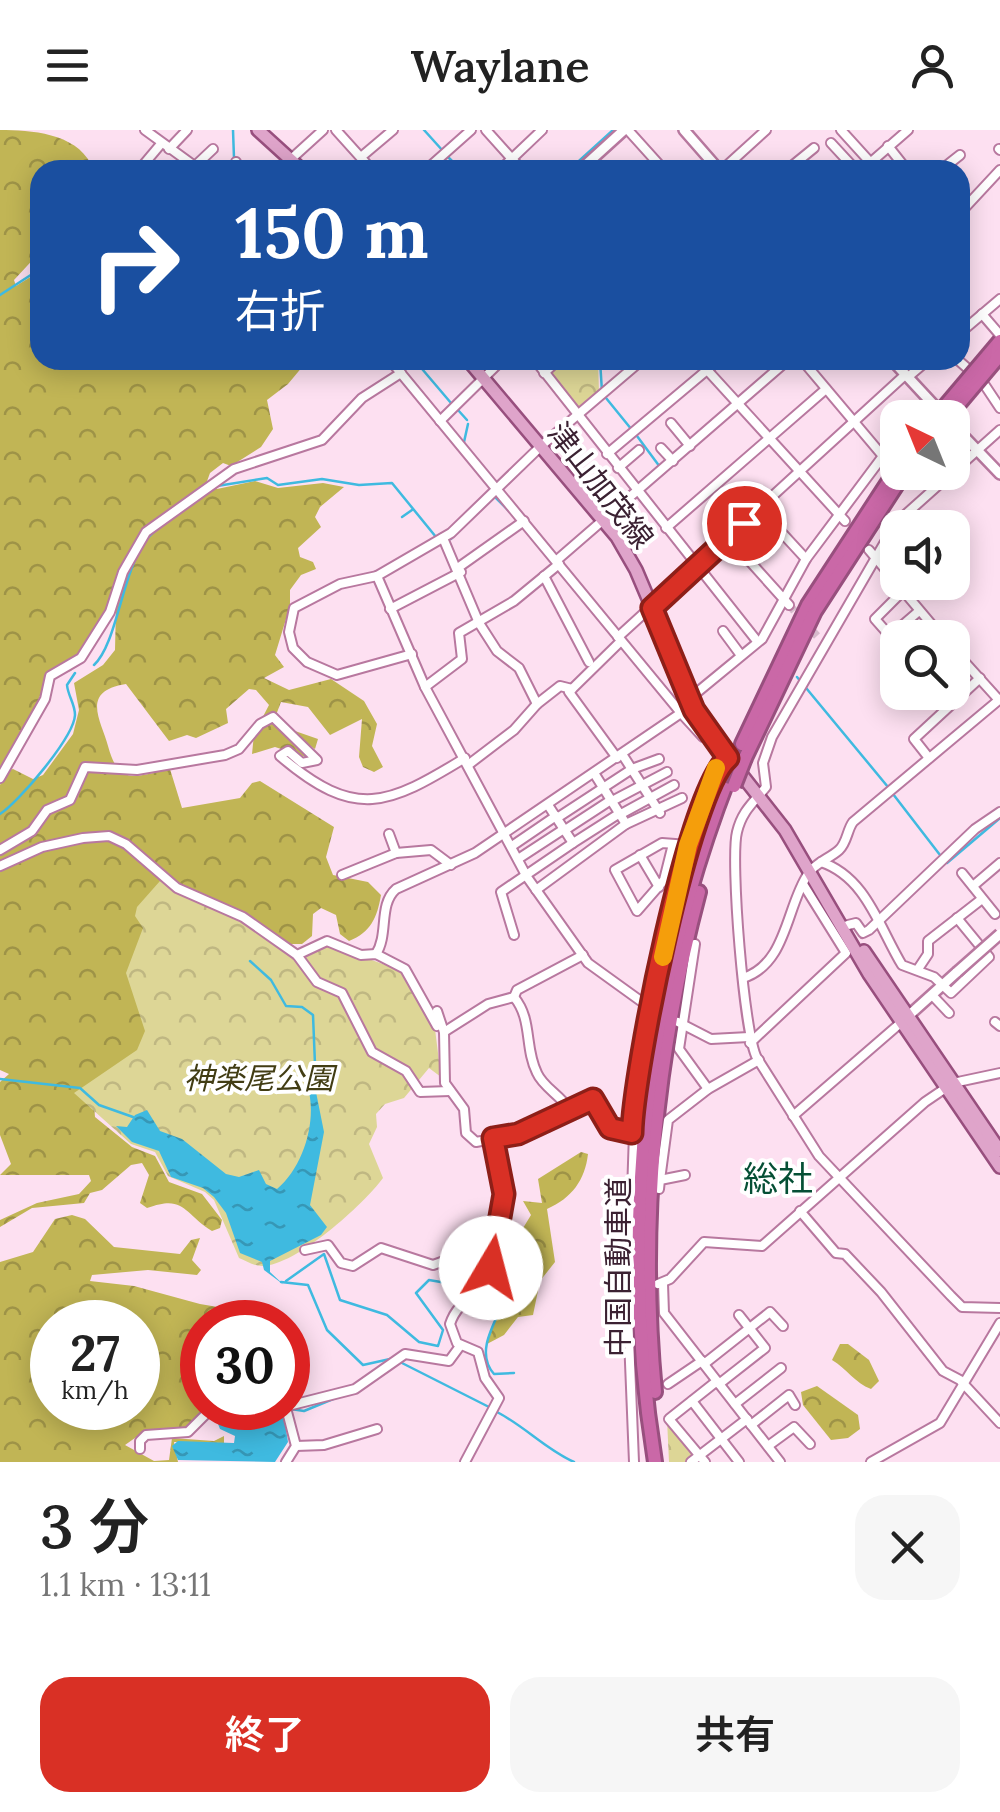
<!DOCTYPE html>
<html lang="ja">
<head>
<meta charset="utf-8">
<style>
  :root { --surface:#fff; --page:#f6f6f6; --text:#222; --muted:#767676; --accent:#d93025 }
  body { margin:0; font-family:Lora,"Noto Sans JP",serif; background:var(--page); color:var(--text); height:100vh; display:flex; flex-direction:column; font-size:38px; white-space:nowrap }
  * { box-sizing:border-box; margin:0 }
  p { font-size:32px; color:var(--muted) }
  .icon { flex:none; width:55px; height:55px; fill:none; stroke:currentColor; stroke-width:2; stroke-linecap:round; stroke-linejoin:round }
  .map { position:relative; height:1332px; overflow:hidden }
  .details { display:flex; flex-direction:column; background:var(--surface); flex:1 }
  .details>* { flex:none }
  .top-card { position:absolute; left:30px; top:30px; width:940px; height:210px; border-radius:30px; box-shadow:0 5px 25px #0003; background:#1a4fa0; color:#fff; overflow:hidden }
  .needle { width:65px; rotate:317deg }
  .controls { position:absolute; left:880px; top:270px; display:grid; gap:20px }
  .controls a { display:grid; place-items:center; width:90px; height:90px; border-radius:20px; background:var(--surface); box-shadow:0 5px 25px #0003; font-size:50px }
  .speed { position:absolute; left:30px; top:1170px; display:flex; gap:20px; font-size:50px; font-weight:700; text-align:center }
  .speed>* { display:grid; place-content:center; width:130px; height:130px; border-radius:50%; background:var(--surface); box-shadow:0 5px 25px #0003; line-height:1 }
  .speed small { font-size:25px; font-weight:400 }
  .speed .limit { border:15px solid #d22; background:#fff; color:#111 }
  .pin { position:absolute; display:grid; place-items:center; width:85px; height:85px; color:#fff; margin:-42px; border:5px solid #fff; border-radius:50%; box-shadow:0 2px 10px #0007 }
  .me { position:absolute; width:110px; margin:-55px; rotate:8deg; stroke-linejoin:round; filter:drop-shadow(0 0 8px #0008) }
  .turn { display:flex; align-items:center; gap:35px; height:210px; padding:0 40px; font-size:45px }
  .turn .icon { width:130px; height:130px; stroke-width:2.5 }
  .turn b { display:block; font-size:70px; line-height:85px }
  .round { display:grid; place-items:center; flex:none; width:105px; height:105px; border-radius:30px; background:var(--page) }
  .summary { display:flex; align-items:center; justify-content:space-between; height:170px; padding:0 40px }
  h1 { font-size:60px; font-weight:600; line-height:75px }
  .button { display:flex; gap:20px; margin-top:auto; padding:20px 40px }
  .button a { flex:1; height:115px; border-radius:30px; background:var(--accent); color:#fff; font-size:40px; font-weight:600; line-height:115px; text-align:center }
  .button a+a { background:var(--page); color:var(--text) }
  header { display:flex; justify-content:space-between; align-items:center; height:130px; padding:0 40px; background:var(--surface); font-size:45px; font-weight:600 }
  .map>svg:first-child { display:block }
  .forest { fill:url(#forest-crowns); fill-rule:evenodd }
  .park { fill:url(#park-crowns) }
  .water { fill:url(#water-ripples) }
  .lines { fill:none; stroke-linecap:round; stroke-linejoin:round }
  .stream { stroke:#3fbae0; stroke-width:2.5 }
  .minor-tunnel { stroke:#d6bacb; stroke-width:8; stroke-dasharray:8 4; stroke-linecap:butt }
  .minor-casing { stroke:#b8789f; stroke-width:12 }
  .tertiary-casing { stroke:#b8789f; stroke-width:14 }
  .primary-casing { stroke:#984f7e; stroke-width:16 }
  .motorway-casing { stroke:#984f7e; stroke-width:18 }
  .minor { stroke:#fff; stroke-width:8 }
  .tertiary { stroke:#fff; stroke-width:9 }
  .primary { stroke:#dfa4ca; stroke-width:11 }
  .motorway { stroke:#ca68a7; stroke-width:12 }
  .tertiary-bridge-casing { stroke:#b8789f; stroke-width:14; stroke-linecap:butt }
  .motorway-bridge-casing { stroke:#984f7e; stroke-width:18; stroke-linecap:butt }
  .tertiary-bridge { stroke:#fff; stroke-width:9 }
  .motorway-bridge { stroke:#ca68a7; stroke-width:12 }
  .route-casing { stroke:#8d1f18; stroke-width:25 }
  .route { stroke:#d93025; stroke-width:18 }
  .slow { stroke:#f59e0b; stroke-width:18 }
  .labels { text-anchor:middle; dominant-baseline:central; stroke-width:8; stroke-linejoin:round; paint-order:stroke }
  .street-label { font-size:30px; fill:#3b2132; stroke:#fff }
  .park-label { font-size:30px; font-style:italic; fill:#423d14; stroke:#fff }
  .quarter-label { font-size:35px; fill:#054f35; stroke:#fff }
</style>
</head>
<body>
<header><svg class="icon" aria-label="menu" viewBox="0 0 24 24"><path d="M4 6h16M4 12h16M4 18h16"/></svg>Waylane<svg class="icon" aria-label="person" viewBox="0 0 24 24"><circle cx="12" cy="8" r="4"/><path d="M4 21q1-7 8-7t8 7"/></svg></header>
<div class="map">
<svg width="1000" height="1332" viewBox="0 0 1000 1332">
  <defs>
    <pattern id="forest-crowns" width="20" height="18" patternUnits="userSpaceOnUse" patternTransform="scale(2.5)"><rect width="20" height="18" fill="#c1b555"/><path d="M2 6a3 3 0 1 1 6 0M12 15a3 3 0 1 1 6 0" fill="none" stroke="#9e9347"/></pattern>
    <pattern id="park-crowns" width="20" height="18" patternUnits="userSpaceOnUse" patternTransform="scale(2.5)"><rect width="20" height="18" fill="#ddd696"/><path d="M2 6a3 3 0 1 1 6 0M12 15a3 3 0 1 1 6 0" fill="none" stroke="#bfb782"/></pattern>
    <pattern id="water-ripples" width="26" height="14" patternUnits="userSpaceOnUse" patternTransform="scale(2.5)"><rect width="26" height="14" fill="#3fbae0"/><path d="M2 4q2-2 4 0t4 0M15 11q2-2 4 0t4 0" fill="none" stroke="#3697b6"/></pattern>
  </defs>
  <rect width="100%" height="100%" fill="#fde0f1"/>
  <g class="forest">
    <path d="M0 0C31 0 75 3 91 34L90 40H40V122L14 150 16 156 40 141V230H308L288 254 267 270 273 299 261 317 231 336 223 333 210 343 206 354 217 359 255 351 278 358 323 353 344 357 320 377 315 387 321 397 298 418 300 427 313 432 316 439 301 445 290 460V476L275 525 284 537 264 548 289 560 331 549 364 571 377 594 372 616 383 637 374 642 363 637 359 627 362 589 330 605 308 577 281 572 276 585 295 601 318 609 315 619 297 607 312 629 275 617 252 624 254 604 269 575 256 560 249 559 226 579 228 593 196 608 187 605 169 611 126 554C79 561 102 592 108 616 119 656 134 647 170 639L182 678 240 668 252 653 260 651 334 697 326 727 333 745 368 752 381 765C377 788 371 802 349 811L340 804 336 785 321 778 313 784 312 806 302 814H287L239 781 181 757 165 767 239 824 94 975 95 987 132 1017 155 1026 169 1052 202 1064 222 1090 220 1098 212 1101C183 1083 185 1064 147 1078L140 1073 149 1045 142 1033 131 1035 102 1060 90 1063 84 1073 32 1078 0 1097V1090L37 1073 79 1064 91 1051 89 1045H0L11 1034 0 1005V952L9 944 0 940V655L7 641 13 639 33 649 43 645 73 604 79 580 74 553 103 535 115 520 116 476H111L71 541 48 546 24 605 8 623 0 642Z"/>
    <path d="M581 1022 588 1024C585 1050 572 1068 547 1079L555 1132 540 1151 533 1185 518 1187 504 1205 487 1214C501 1165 522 1169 517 1108L531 1085 523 1071 542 1073 538 1049Z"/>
    <path d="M72 1085 85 1089 114 1117 180 1124 191 1110 200 1108 192 1130 201 1140 197 1145 148 1140 92 1145 90 1151 134 1156 200 1174 271 1186 285 1192H202L199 1212 202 1278H213L181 1300 142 1303 125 1315 154 1331 169 1330 172 1308 214 1311 224 1306V1313L174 1312 178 1332H0V1132L33 1122 55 1089ZM52 1192H138V1278H52Z"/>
    <path d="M840 1214H848L869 1230 879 1251 871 1259C855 1253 847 1239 832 1230Z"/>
    <polygon points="817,1256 858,1285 860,1299 848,1308 831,1310 803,1275 801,1262"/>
  </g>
  <g class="park">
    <polygon points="561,230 598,230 599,263 579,281 549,245"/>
    <path d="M160 751C205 776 259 791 295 830L325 813 402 841 434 891 441 947 429 938 404 968 385 974 376 984 377 997 369 1014 383 1048C364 1074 296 1136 262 1136 254 1136 246 1131 239 1128L214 1070 205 1062 168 1046 155 1022 131 1014 74 963 137 920 145 901 126 843 143 798 135 786 137 777Z"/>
    <polygon points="667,1289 694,1325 685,1332 669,1332"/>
  </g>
  <g class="water">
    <path d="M315 957 324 1002 310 1075 327 1097 321 1105 270 1131V1142L284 1155 264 1140 262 1132 240 1123 226 1083 214 1067 203 1058 171 1047 159 1021 132 1012 116 996 127 997 135 985 147 980 160 1001 182 1009 226 1044 239 1047 259 1040 266 1054 277 1059C303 1037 316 994 309 962Z"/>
    <polygon points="252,1278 283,1280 288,1312 275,1332 178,1330 172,1316 178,1311 234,1313 235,1306 220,1299 215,1286 242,1287"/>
  </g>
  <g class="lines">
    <g class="stream">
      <polyline points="233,0 234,28"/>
      <polyline points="424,0 443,21"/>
      <polyline points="448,27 461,40"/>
      <polyline points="569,40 613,0"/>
      <polyline points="0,165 40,139"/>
      <polyline points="600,230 602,262"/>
      <polyline points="417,233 451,273"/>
      <polyline points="606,268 632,300"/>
      <polyline points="458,280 467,290"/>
      <polyline points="637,306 660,337"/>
      <polyline points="464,312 468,294"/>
      <polyline points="217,356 267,348 278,355 322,349 359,355 392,353 436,407"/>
      <polyline points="647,357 665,342"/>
      <polyline points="493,365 515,387"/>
      <polyline points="638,367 691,434"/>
      <polyline points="402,387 412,380"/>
      <polyline points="451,409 467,392"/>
      <polyline points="697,442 737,492"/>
      <path d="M94 535C117 514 122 442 146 410 159 393 186 381 202 366"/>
      <polyline points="797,547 888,657"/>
      <polyline points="893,664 940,725"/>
      <path d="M0 684C18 673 74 607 75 585 75 574 68 566 67 555L75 543"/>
      <polyline points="947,733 1000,688"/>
      <polyline points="250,831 271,850 286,876 302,877 313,885 316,959"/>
      <polyline points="0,949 80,958 99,975 133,987"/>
      <path d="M511 1110 516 1115C527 1161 464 1211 494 1244L514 1243"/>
      <polyline points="286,1151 324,1124 340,1170 387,1185 419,1212 438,1216 443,1200 416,1163 429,1150 464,1156 480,1147 492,1105"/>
      <polyline points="281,1152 308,1155 327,1200 363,1235 390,1229"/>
      <polyline points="398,1231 489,1277"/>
      <polyline points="291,1279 304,1281 367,1255"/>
      <path d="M497 1282C526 1297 545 1319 574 1332"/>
    </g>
    <polyline class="minor-tunnel" points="789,475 817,506"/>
    <g class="minor-casing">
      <g id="minor">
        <polyline points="145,0 200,40"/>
        <polyline points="336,0 372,40"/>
        <polyline points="486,0 522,40"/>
        <polyline points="628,0 664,40"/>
        <polyline points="841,0 870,32"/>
        <polyline points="831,13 856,40"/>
        <polyline points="888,16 907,40"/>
        <polyline points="169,19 187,0"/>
        <polyline points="999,19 1000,20"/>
        <polyline points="361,27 393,0"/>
        <polyline points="236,32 237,40"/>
        <polyline points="195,36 213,19"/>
        <polyline points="139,40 160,15"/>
        <polyline points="279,40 323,0"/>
        <polyline points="426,40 471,0"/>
        <polyline points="500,40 542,0"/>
        <polyline points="722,40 766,0"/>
        <polyline points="787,40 814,18"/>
        <polyline points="862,40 908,0"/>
        <polyline points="941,40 960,25"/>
        <polyline points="960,83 1000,40"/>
        <polyline points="982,184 1000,205"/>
        <polyline points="960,203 1000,169"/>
        <polyline points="390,230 681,583 703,607 711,607"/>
        <polyline points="535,230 757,511"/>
        <polyline points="642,230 541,316 451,403 377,446 425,557 527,747 588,833 649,877"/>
        <polyline points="698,230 845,391"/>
        <polyline points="802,230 882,325"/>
        <polyline points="958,230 982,251 1000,278"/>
        <polyline points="544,243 558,230"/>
        <polyline points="908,247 928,230"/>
        <polyline points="914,288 931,272"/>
        <polyline points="440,291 502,230"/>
        <polyline points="671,293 690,316"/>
        <path d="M1000 300 896 393 772 607 763 633 766 657C753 673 742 681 737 702 730 729 744 905 757 928L819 1026 951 1166 962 1177 1000 1178"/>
        <polyline points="661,318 673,331"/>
        <polyline points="607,324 719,230"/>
        <polyline points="618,338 639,320"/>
        <polyline points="759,378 806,429"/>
        <polyline points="666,398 826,259"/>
        <polyline points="728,407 789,475"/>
        <polyline points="443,408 479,493 497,521 519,538 537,574 560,556 572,559"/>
        <polyline points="869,420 943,508"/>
        <polyline points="557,430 788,230"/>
        <polyline points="459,437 524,391"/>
        <polyline points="377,446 340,454 294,478 289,502 293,518 307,532 337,545 412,524"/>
        <polyline points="544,446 589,532"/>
        <polyline points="903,461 875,489 890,506 919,481"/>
        <polyline points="390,479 461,442"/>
        <polyline points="723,501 740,524"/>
        <polyline points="618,507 905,245"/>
        <polyline points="952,518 999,570"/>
        <polyline points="425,557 462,529 459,503 514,471 559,434"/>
        <polyline points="689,569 762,509 806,429 898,306"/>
        <polyline points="622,624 660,683"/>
        <polyline points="617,628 569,562 621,511"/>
        <polyline points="929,628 914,609 980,548"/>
        <polyline points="468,635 514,600 537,574"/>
        <polyline points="0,648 45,569 50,546 81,528 110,482 123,442 146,402 234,339 322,310 362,268 401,243"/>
        <polyline points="612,671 667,642"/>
        <polyline points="548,675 573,713 620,683"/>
        <polyline points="621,684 674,655"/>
        <polyline points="557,688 632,639 659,629"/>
        <polyline points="626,694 682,668"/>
        <polyline points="565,700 611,670"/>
        <polyline points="389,704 396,723"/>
        <polyline points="673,714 664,750 637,781 615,740 662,713 688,715"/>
        <polyline points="512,716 556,686"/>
        <path d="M0 720 32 701 47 680 70 670 85 637 137 640 225 625 239 619 260 594 273 587 317 630 302 633 288 621 280 626C356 691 388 675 465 628"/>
        <polyline points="640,725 659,757"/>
        <polyline points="518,729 564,699"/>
        <path d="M821 732C866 747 879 797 902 835L934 847 951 863 989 827 957 788"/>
        <polyline points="0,736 42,717 83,708 109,706 126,714 177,758 243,787 297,825 317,852 342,863 372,922 406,941 420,962 450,961"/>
        <polyline points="962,743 995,784"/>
        <polyline points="342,745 396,723 431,720 451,735"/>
        <polyline points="973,756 1000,733"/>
        <polyline points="536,760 626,694 594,643"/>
        <polyline points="848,795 856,793 863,803 869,800 975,699 1000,682"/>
        <polyline points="514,805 501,762 573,713"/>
        <polyline points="695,814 679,919 708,959"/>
        <path d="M376 824C389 804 378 775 396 759L475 723 681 583"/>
        <polyline points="297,825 327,811 361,825 376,824 405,839 437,896"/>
        <polyline points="918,839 928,824 928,811 982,769"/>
        <path d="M743 848C787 834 786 777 808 744 816 732 829 729 839 720 847 713 847 700 853 692L1000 569"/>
        <polyline points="932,865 949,883"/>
        <polyline points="514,867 517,860 583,825"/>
        <polyline points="437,881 444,902 445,953 464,979 466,1003 476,1012 518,1004 593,969 610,999 633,1003"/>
        <polyline points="678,892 711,909 749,907"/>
        <polyline points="995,892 1000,896"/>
        <path d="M444 902 488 874 514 867C533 890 524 917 537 943 543 957 560 965 569 979"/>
        <polyline points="750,913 846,823 803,754"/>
        <polyline points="793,986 904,890"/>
        <polyline points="660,1050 668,990 708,959 759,930"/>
        <polyline points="659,1059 660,1050 685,1045"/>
        <polyline points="800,1081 836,1123 845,1124 881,1162 943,1241 960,1250 1000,1293"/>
        <polyline points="305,1120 328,1115 341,1133 353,1136 381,1118 433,1135 461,1125 478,1106 496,1101"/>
        <polyline points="658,1154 670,1149 704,1112 762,1116 925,972 953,953 1000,943"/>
        <polyline points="663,1154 664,1183 780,1332"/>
        <polyline points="704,1234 770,1182 783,1196"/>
        <polyline points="668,1254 702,1231"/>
        <polyline points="719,1254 765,1218 739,1185"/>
        <polyline points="692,1271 739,1332"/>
        <polyline points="735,1274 781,1238"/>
        <polyline points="288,1276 355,1259 405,1224 449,1231 460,1216"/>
        <polyline points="286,1278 296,1316 286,1332"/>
        <polyline points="751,1295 789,1265 795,1275"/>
        <polyline points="296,1316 324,1315 377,1299"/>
        <polyline points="768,1316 794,1297 810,1314"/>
        <polyline points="140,1319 140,1311 146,1305 188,1302 209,1281 229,1283 241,1278"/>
        <path d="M465 1332 499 1268 485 1248 478 1222 457 1213 450 1194C459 1167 479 1169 490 1148L504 1064 493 1008"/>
        <polyline points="634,1332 628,1183 636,943 688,715 714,641 727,628"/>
        <polyline points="691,1332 747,1289"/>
        <polyline points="705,1332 669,1289 717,1251"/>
        <polyline points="871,1332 940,1293 1000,1193"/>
      </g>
    </g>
    <g class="tertiary-casing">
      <g id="tertiary">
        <polyline points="684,0 719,40"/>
        <polyline points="580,40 624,0"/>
        <polyline points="892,230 944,286"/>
        <polyline points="952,294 1000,344"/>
        <polyline points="907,887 957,842"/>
      </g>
    </g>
    <g class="primary-casing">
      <g id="primary">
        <polyline points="258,0 302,40"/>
        <polyline points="468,230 617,407 636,440 701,593 785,700 869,844 1000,1037"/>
        <polyline points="864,821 1000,1021"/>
      </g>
    </g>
    <g class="motorway-casing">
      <g id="motorway">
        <polyline points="742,614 808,475 898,337"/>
        <polyline points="745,628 815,481 905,342"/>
        <path d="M655 1262C639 1093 655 927 699 762"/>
        <path d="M655 1332C618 1103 644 865 728 649"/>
      </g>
    </g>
    <use href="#minor" class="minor"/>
    <use href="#tertiary" class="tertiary"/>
    <use href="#primary" class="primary"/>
    <use href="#motorway" class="motorway"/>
    <g class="tertiary-bridge-casing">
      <polyline id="tertiary-bridge" points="957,842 1000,804"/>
    </g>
    <g class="motorway-bridge-casing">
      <g id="motorway-bridge">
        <polyline points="935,288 1000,211"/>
        <polyline points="947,288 1000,225"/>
        <polyline points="734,656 745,628"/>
      </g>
    </g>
    <use href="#tertiary-bridge" class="tertiary-bridge"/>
    <use href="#motorway-bridge" class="motorway-bridge"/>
  </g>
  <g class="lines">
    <g class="route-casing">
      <path id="route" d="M491 1138 504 1064 493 1008 518 1004 593 969 610 998 632 1003C633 944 689 660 728 628L694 580 652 478 744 393"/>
    </g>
    <use href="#route" class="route"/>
    <polyline class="slow" points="663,827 688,715 716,638"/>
  </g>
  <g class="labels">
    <g class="street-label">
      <text transform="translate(601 355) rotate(52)">津山加茂線</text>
      <text transform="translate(618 1137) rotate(-90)">中国自動車道</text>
    </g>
    <g class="park-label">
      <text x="259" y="948">神楽尾公園</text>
    </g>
    <g class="quarter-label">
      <text x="778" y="1048">総社</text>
    </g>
  </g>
</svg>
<div class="controls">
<a><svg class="needle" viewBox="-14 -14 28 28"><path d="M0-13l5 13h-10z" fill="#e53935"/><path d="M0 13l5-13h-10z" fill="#767676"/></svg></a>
<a><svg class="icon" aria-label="sound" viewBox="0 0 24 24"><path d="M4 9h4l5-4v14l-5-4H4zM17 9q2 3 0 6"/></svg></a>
<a><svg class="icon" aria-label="search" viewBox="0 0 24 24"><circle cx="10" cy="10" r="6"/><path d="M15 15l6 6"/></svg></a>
</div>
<div class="speed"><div>27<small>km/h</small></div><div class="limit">30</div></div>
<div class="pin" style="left:744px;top:393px;background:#d93025"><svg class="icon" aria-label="arrive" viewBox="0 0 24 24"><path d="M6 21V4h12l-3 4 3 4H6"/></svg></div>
<svg class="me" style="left:491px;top:1138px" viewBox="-20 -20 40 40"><circle r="19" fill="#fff"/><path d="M0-13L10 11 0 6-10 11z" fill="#d93025"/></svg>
<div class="top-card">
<div class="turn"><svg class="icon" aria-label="right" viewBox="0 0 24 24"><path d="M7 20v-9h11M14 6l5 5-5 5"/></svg><div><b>150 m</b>右折</div></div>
</div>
</div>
<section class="details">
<div class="summary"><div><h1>3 分</h1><p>1.1 km · 13:11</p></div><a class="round"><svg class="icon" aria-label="close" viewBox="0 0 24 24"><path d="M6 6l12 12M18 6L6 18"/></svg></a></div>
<div class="button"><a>終了</a><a>共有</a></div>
</section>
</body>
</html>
